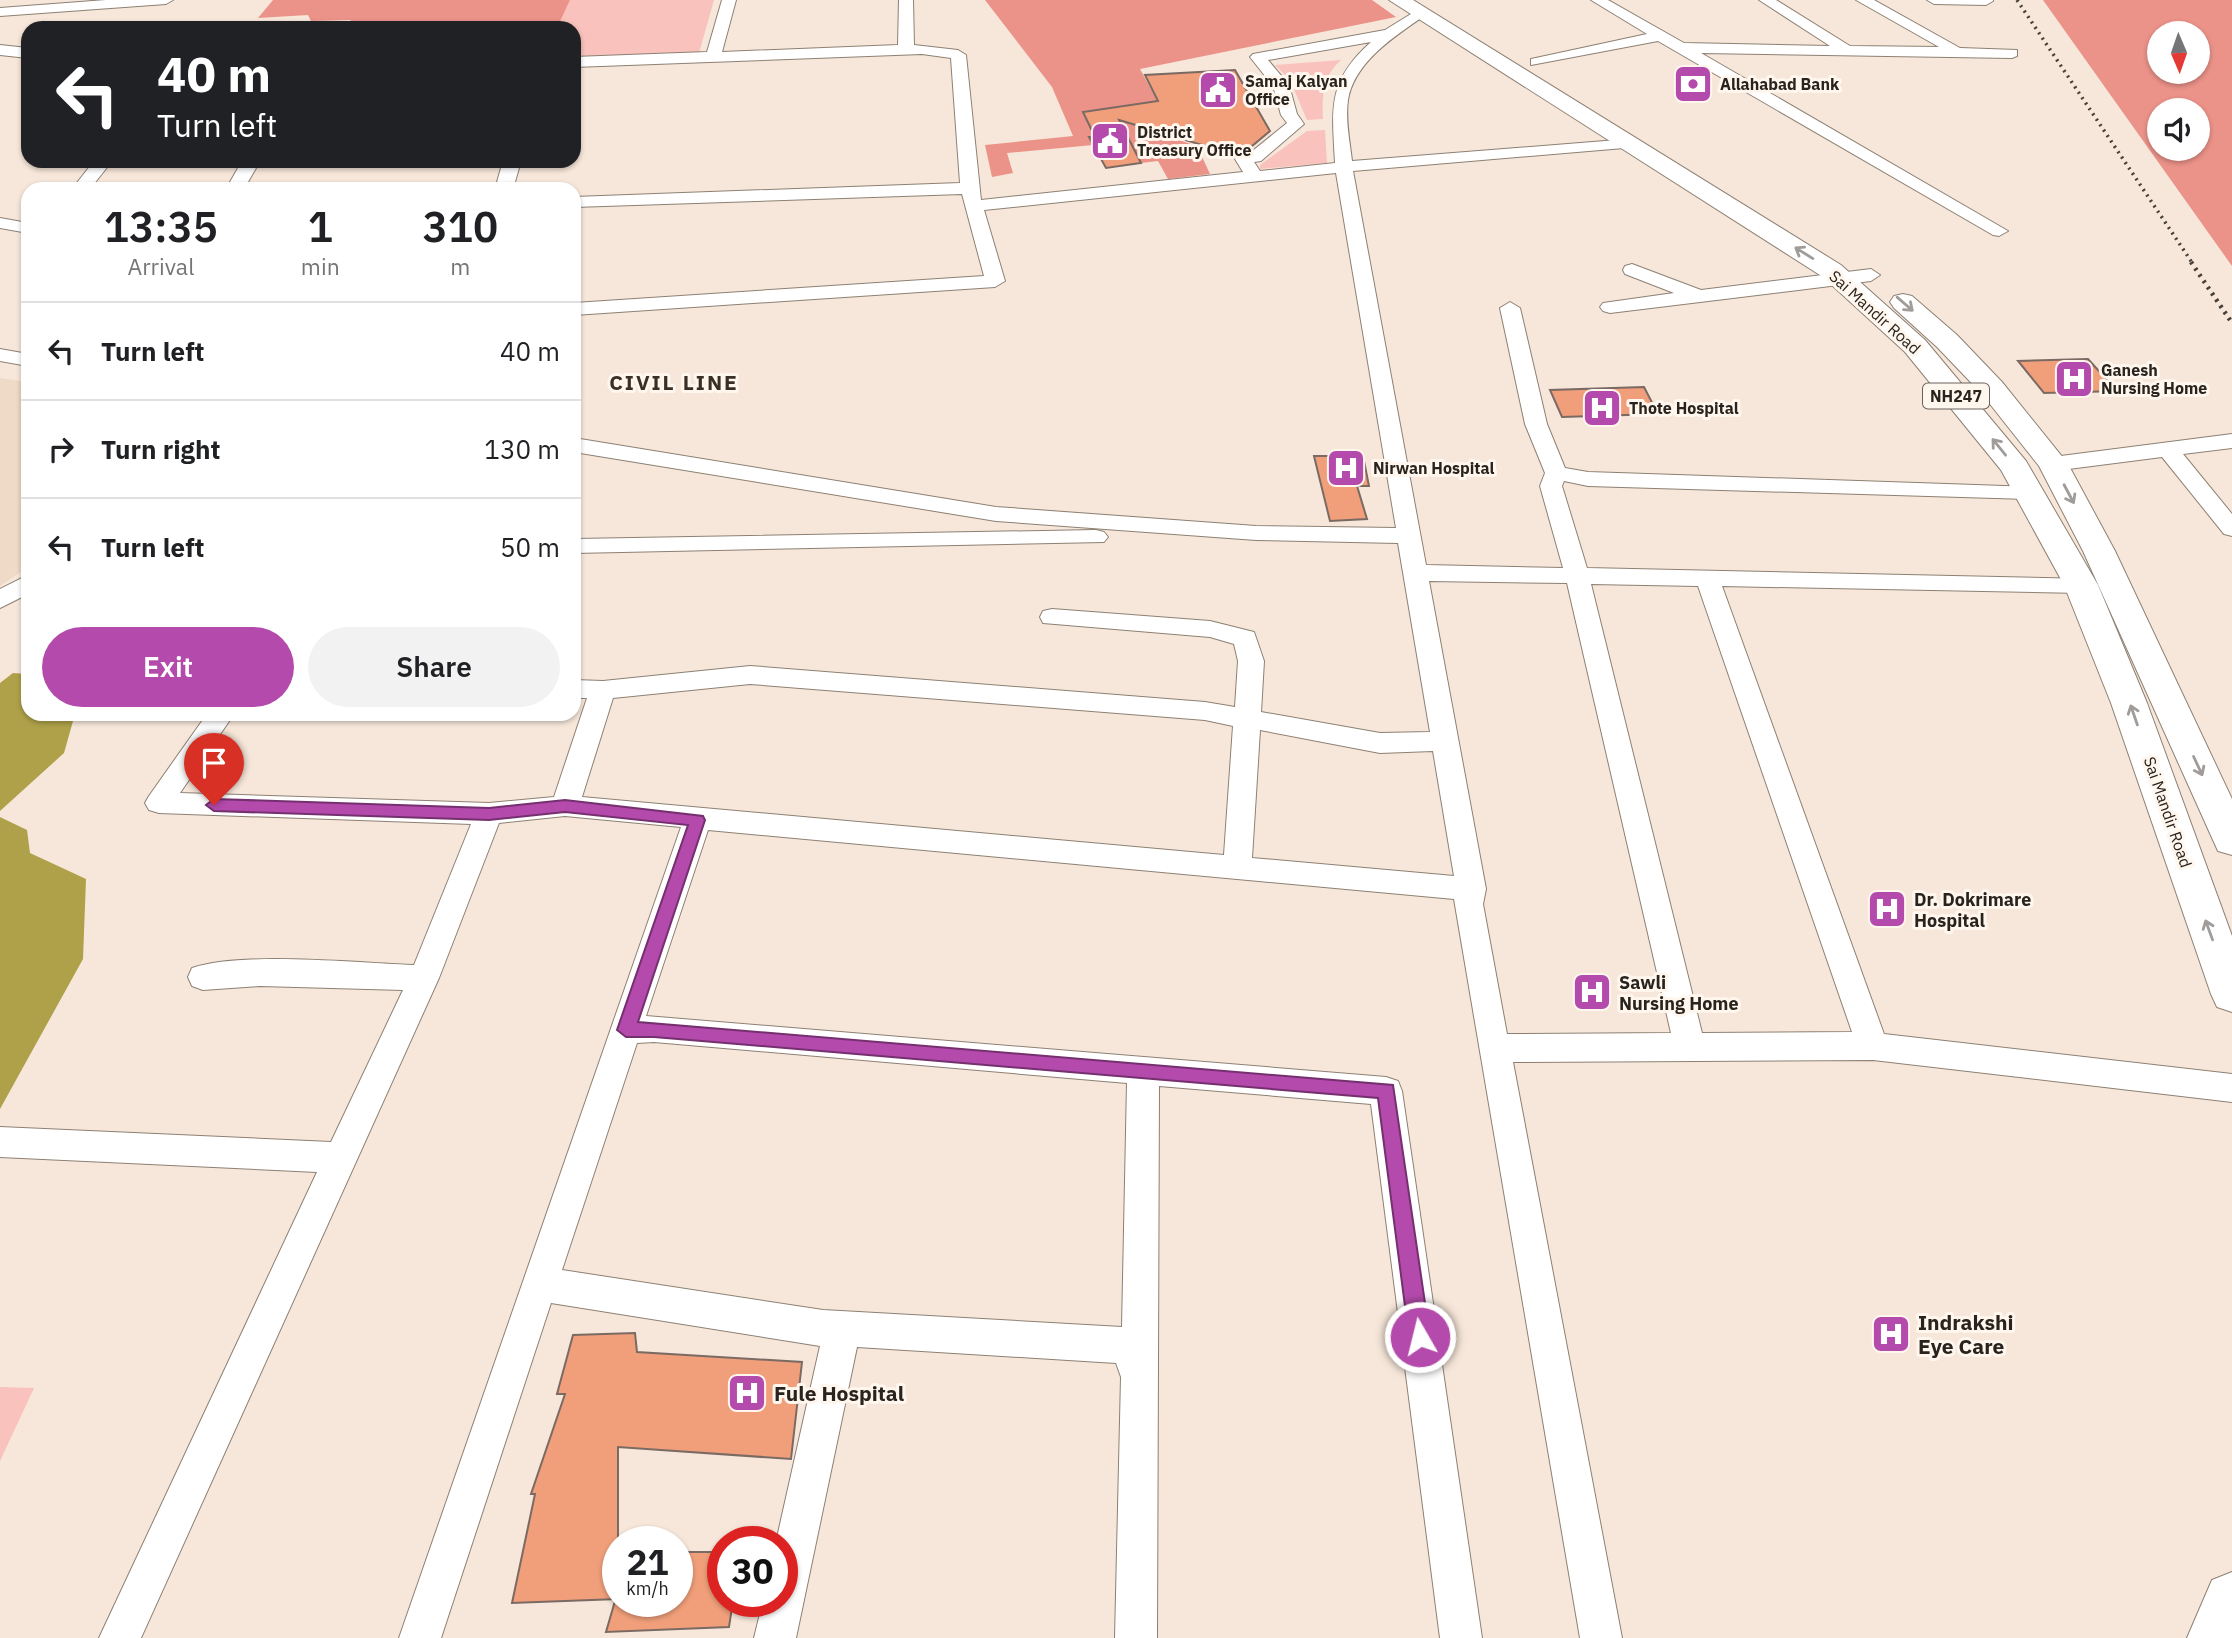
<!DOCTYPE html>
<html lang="en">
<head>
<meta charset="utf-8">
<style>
  :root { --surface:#fff; --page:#f2f2f2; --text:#202124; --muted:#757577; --line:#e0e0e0; --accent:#b44aab }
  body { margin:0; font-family:"IBM Plex Sans",sans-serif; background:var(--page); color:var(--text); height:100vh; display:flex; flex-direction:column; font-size:26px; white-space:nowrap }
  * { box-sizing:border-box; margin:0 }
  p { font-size:23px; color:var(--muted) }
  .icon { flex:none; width:38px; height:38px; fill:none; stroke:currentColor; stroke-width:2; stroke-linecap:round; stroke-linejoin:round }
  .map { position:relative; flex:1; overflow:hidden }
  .sheet { position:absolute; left:21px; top:182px; width:560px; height:539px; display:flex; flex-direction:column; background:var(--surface); border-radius:21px; box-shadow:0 2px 5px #0004 }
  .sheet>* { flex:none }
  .guide { position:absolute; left:21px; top:21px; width:560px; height:147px; border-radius:21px; box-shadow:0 2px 5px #0004; background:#202124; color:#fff; overflow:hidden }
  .needle { width:46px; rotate:178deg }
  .buttons { position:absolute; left:2147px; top:21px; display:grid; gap:14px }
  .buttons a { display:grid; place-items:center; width:63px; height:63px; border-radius:50%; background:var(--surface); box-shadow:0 2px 5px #0004; font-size:35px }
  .speed { position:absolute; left:602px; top:1526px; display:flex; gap:14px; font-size:35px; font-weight:700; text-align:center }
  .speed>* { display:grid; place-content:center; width:91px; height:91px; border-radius:50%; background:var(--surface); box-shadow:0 2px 5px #0004; line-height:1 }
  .speed small { font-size:18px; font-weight:400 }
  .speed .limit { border:10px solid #d22; background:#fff; color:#111 }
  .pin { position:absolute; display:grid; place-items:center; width:60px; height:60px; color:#fff; margin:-72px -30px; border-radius:50% 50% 50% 0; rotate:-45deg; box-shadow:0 0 7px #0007 }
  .pin .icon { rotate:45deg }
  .me { position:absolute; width:77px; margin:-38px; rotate:352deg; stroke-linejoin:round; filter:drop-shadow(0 0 5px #0008) }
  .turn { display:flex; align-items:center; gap:24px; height:147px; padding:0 21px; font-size:32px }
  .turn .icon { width:91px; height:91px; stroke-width:2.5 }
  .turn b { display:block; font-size:49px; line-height:60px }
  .eta { display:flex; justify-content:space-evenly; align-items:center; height:119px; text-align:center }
  .eta b { font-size:42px; font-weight:600; line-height:49px }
  .cta { display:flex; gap:14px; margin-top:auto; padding:14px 21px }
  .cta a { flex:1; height:80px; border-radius:42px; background:var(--accent); color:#fff; font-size:28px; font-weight:600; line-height:80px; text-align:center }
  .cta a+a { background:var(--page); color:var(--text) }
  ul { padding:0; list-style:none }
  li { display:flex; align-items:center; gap:21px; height:98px; padding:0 21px; border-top:2px solid var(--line) }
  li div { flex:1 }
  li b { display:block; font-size:26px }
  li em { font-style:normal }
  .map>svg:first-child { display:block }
  .built { fill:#efd9c7 }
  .green { fill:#f9c2bc }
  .forest { fill:#eb9289; fill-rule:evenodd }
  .water { fill:#aea149 }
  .building { fill:#f09f7a; stroke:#7b6a63; stroke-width:2 }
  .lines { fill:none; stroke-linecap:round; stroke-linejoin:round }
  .minor-casing { stroke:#8d8073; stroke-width:2 }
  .trunk-casing { stroke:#8d8073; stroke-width:2 }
  .minor { fill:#fff; fill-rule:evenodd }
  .trunk { fill:#fff; fill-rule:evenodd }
  .rail-far1 { stroke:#47403a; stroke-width:3.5; stroke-dasharray:2 4.5; stroke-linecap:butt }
  .rail { stroke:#47403a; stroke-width:4.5; stroke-dasharray:2.5 5; stroke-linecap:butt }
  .oneway { stroke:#9f9c9a }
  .route { fill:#b44aab; stroke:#75306f; stroke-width:2 }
  .labels { text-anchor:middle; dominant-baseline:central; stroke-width:6; stroke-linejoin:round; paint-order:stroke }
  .far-poi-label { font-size:16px; font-weight:bold; fill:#29231e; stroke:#fff6ee; text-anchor:start }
  .far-street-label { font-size:16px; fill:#29231e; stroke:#fff6ee }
  .shield { fill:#fff6ee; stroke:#69625c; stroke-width:2 }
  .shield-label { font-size:16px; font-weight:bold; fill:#29231e }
  .poi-label { font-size:18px; font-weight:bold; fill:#29231e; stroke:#fff6ee; text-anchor:start }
  .far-district-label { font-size:21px; font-weight:bold; letter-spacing:2px; fill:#3b2f25; stroke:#fff6ee }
  .near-poi-label { font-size:21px; font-weight:bold; fill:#29231e; stroke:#fff6ee; text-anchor:start }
</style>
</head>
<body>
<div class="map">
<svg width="2232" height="1638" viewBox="0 0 2232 1638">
  <rect width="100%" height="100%" fill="#f7e7da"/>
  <polygon class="built" points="0,378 28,382 28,567 0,586"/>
  <g class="green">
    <polygon points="570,0 714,0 699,53 574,59 574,28 557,28"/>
    <path d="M1341 60C1323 75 1322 97 1323 119L1307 120 1290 80 1275 65Z"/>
    <polygon points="1325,130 1327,163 1260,169 1260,165 1307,131"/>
    <polygon points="0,1387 34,1388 0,1461"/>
  </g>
  <g class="forest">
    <polygon points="273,0 570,0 557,28 345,28 351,20 311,21 308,15 258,18"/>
    <polygon points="985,0 1372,0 1396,17 1140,69 1164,113 1204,114 1170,137 1197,146 1210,174 1168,179 1158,161 1141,163 1095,137 1089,138 1093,145 1007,153 1013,173 992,177 985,145 1073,136 1052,87"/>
    <path d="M2043 0H2232V266ZM2198 33V72H2160V33ZM2198 110V149H2160V110Z"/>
  </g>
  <g class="water">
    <polygon points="13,673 28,674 28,714 75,714 64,753 0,811 0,683"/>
    <polygon points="0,817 27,830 30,853 86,879 83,959 0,1109"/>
  </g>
  <g class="building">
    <polygon points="1235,70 1270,131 1246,151 1235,155 1119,120 1141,163 1106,168 1089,137 1095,137 1083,112 1158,101 1145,75"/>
    <polygon points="2088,359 2117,391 2044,393 2018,361"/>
    <polygon points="1644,387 1658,414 1562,417 1550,390"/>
    <polygon points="1314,456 1363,456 1369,486 1357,486 1367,519 1330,521"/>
    <polygon points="635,1333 637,1352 802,1362 791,1459 618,1447 618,1599 512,1603 535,1494 531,1494 565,1394 557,1394 573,1335"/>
    <polygon points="677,1552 723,1552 723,1601 733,1601 729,1627 606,1632 615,1601 677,1601"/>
  </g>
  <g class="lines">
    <g class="minor-casing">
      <g id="minor">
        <polygon points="106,0 173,0 166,4 0,16 0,8"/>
        <path d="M722 0H736L722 52 898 45 899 0H913L914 45 958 50 966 55 981 200 1243 172 1235 159 1238 155 1250 153 1287 123 1281 115 1273 86 1250 57 1253 54 1385 30 1419 9 1424 10V16C1395 36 1354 62 1348 100 1345 120 1350 142 1352 161L1630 139 1632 143 1624 148 1353 171 1426 565 1563 568 1540 486 1545 473 1525 424 1500 308 1510 302 1520 308 1547 424 1565 468 1588 472 2036 487 2039 492 2036 497 2028 499 1588 486 1564 481 1562 486 1587 568 2090 579 2093 585 2090 591 2081 593 1722 586 1884 1034 2232 1074V1102L1873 1060 1513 1062 1622 1638H1580L1454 899 708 830 646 1016 1386 1077 1398 1081 1402 1091 1482 1638H1440L1371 1104 1159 1086 1157 1638H1115L1121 1377 1116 1363 857 1347 796 1638H754L763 1601H782V1542H776L820 1346 551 1303 441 1638H399L681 827 565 816 499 823 439 978 141 1638H99L317 1172 0 1157V1127L331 1142 403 990 260 986 203 990 192 986 188 977 192 968C243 951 356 963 414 965L471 824 159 813 149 810 145 803 149 796 207 714H234L180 793 489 803 554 797 587 698H574V680L603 681 750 666 1205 702 1235 707 1238 661 1234 644 1210 637 1043 623 1040 617 1043 611 1052 609 1210 621 1254 632 1264 661 1261 712 1380 733 1430 732 1398 543 1256 540 996 521 574 452V438L996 507 1256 526 1396 528 1336 173 984 210 1005 281 995 287 574 315V303L984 276 962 194 574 207V197L960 183 951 58 922 54 574 67V57L707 52ZM1371 42C1327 81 1332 108 1335 163L1260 171 1254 162 1261 161 1304 124 1297 114 1289 85 1268 60ZM1429 581 1567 583 1671 1033 1507 1034 1483 904 1486 889ZM1591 584 1698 586 1852 1032 1702 1033ZM750 684 1205 720 1233 726 1224 855 582 797 613 698ZM1260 730 1380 753 1433 751 1454 876 1252 858ZM654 1042 1127 1083 1122 1327 823 1310 562 1270 637 1043Z"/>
        <polygon points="1591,0 1608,0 1684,43 1830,46 1759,0 1776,0 1850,46 1939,47 1856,0 1874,0 1960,48 2017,50 2017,56 2012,58 1701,53 2008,231 1999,236 1993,235 1658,41 1531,65 1531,59 1647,34"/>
        <polygon points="1927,0 1993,0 1993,1 1986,5 1934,4"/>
        <polygon points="0,45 28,48 28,58 0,55"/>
        <polygon points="94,161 112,161 90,189 72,189"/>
        <polygon points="242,161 260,161 244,189 226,189"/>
        <polygon points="503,161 521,161 513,189 495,189"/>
        <polygon points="0,218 28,223 28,233 0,228"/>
        <polygon points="1632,264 1701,290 1871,269 1880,275 1871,281 1610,313 1603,311 1600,307 1603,303 1674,293 1625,274 1623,270 1625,266"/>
        <polygon points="0,349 28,354 28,366 0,361"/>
        <polygon points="2232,434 2232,448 2183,454 2232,514 2232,536 2224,534 2162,457 2053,471 2042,464 2053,457"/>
        <polygon points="1096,530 1104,532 1108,537 1104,542 574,553 574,539"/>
        <polygon points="28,575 28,594 0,608 0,589"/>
      </g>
    </g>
    <g class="trunk-casing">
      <g id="trunk">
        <polygon points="1389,0 1413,0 1841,265 1925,340 2026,461 2098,585 2147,703 2232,936 2232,1012 2217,1007 2211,994 2111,703 2064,585 2001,470 1905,352 1823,277"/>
        <polygon points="1903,294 1912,296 1957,335 2002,382 2068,464 2115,551 2232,799 2232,855 2218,851 2213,840 2083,551 2039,466 1982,394 1937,347 1894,308 1890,302 1894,296"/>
        <polygon points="2232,1572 2232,1638 2187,1638 2212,1580"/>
      </g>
    </g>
    <use href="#minor" class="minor"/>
    <use href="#trunk" class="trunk"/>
    <polyline class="rail-far1" points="2017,0 2193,264"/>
    <polyline class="rail" points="2191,262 2232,323"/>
  </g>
  <defs><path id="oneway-shaft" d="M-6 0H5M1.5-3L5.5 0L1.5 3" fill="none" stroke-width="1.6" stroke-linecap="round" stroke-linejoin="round" transform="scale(1.75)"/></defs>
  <g class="oneway">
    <use href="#oneway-shaft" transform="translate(1804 253) rotate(-148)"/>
    <use href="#oneway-shaft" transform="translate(1905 304) rotate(41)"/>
    <use href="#oneway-shaft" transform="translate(1999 447) rotate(-129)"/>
    <use href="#oneway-shaft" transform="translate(2069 494) rotate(62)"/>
    <use href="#oneway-shaft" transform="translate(2134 715) rotate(-109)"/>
    <use href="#oneway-shaft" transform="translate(2198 766) rotate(65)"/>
    <use href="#oneway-shaft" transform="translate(2209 930) rotate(-110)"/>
  </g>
  <polygon class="route" points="214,799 489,808 565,800 703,816 705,820 638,1022 1393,1085 1430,1337 1427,1344 1420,1347 1412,1344 1409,1337 1378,1098 654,1037 626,1037 617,1030 688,825 565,812 489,820 214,811 206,805"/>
  <defs>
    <g id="bank-square" transform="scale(2.0125)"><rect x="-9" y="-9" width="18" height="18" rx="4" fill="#b44aab" stroke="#fff6ee"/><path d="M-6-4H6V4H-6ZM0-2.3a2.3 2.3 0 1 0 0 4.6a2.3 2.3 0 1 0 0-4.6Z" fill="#fff"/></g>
    <g id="civic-square" transform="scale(2.0125)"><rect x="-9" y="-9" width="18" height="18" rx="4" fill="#b44aab" stroke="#fff6ee"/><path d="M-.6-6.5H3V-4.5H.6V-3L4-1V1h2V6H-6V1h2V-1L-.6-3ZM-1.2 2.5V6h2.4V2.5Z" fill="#fff"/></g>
    <g id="hospital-square" transform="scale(2.0125)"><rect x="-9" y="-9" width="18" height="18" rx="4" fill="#b44aab" stroke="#fff6ee"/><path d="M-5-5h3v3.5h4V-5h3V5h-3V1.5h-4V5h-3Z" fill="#fff"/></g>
  </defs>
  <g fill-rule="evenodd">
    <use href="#bank-square" x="1693" y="84"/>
    <use href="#civic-square" x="1218" y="90"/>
    <use href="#civic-square" x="1110" y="141"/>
    <use href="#hospital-square" x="2074" y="379"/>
    <use href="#hospital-square" x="1602" y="408"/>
    <use href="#hospital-square" x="1346" y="468"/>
    <use href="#hospital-square" x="1887" y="909"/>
    <use href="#hospital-square" x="1592" y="992"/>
    <use href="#hospital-square" x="1891" y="1334"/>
    <use href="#hospital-square" x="747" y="1393"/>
  </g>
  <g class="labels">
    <g class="far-poi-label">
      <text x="1245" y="81">Samaj Kalyan<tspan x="1245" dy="18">Office</tspan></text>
      <text x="1720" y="84">Allahabad Bank</text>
      <text x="1137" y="132">District<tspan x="1137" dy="18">Treasury Office</tspan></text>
      <text x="2101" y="370">Ganesh<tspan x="2101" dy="18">Nursing Home</tspan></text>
      <text x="1629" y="408">Thote Hospital</text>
      <text x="1373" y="468">Nirwan Hospital</text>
    </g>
    <g class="far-street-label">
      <text transform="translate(1875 312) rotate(42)">Sai Mandir Road</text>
      <text transform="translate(2168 812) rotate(71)">Sai Mandir Road</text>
    </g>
    <rect class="shield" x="1923" y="383.5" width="66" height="25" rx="5"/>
    <g class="shield-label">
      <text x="1956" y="396">NH247</text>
    </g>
    <g class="poi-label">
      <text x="1914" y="899">Dr. Dokrimare<tspan x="1914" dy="21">Hospital</tspan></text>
      <text x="1619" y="982">Sawli<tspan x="1619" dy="21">Nursing Home</tspan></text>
    </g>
    <g class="far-district-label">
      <text x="674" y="382">CIVIL LINE</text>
    </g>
    <g class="near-poi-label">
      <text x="1918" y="1322">Indrakshi<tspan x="1918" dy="24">Eye Care</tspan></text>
      <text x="774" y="1393">Fule Hospital</text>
    </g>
  </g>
</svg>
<div class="buttons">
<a><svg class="needle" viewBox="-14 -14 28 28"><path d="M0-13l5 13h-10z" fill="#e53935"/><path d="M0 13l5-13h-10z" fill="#757577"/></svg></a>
<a><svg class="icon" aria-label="sound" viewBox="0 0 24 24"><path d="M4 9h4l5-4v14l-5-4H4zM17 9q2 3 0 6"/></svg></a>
</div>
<div class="speed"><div>21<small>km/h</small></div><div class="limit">30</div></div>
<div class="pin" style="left:214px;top:805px;background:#d93025"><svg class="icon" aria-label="arrive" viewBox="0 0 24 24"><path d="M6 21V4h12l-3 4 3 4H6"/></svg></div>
<svg class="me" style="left:1420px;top:1337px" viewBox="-20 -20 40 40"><circle r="17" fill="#b44aab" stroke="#fff" stroke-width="3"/><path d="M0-11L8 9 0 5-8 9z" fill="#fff"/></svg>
<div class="guide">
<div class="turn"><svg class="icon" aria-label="left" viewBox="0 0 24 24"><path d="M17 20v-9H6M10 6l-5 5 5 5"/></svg><div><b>40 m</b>Turn left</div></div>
</div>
<section class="sheet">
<div class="eta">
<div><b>13:35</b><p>Arrival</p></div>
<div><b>1</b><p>min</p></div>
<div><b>310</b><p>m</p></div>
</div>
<ul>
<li><svg class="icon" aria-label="left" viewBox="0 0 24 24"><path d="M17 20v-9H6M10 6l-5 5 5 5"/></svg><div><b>Turn left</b></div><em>40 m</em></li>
<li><svg class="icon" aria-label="right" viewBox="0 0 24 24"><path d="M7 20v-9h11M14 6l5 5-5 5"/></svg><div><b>Turn right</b></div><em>130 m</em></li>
<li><svg class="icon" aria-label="left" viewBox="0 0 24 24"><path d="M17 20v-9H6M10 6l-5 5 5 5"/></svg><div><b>Turn left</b></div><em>50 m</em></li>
</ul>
<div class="cta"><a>Exit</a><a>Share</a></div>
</section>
</div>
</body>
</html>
